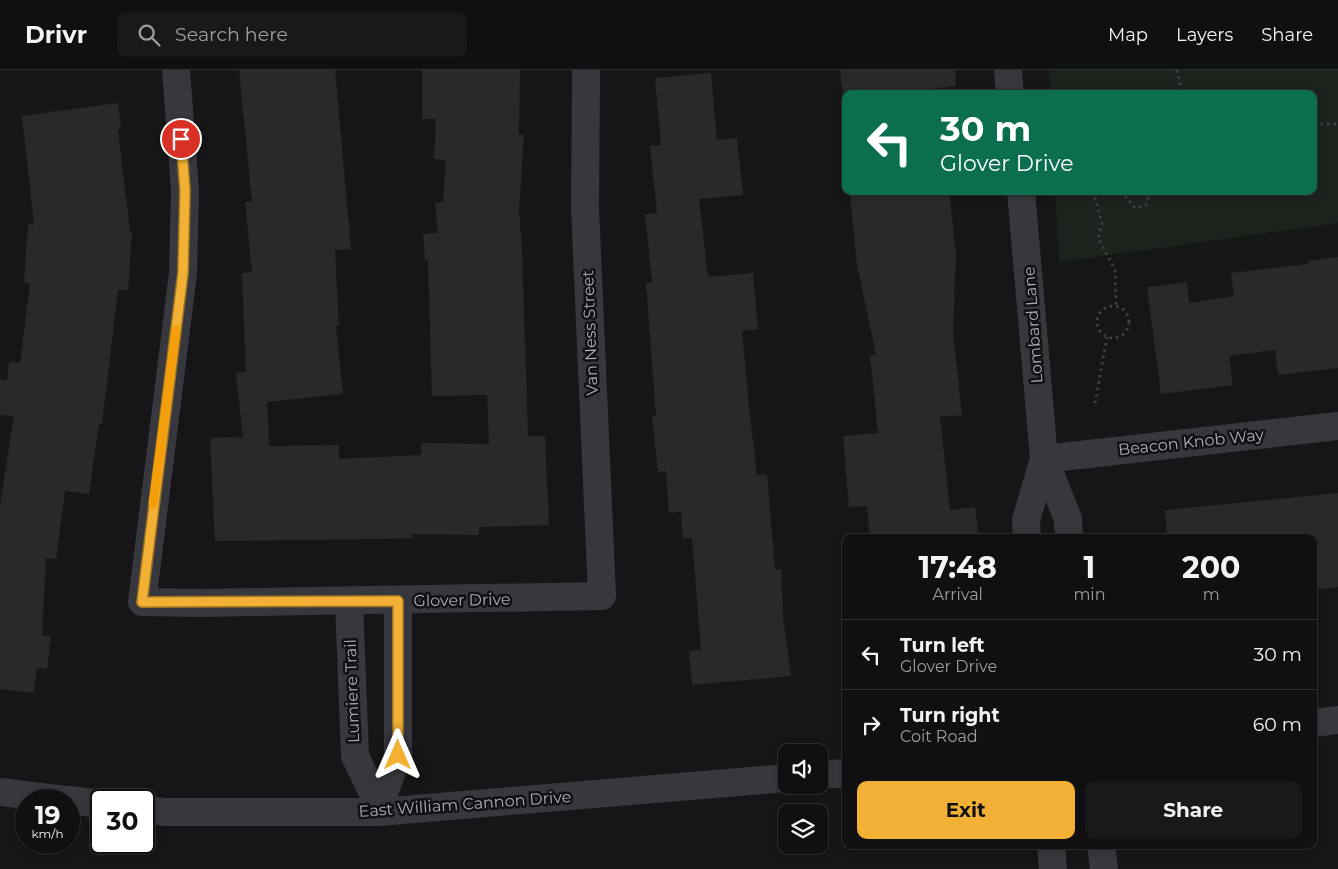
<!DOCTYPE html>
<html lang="en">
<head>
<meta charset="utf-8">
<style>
  :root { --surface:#101012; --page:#19191b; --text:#f1f3f6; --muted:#9c9d9f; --line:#303032; --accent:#f2b134 }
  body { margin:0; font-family:Montserrat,sans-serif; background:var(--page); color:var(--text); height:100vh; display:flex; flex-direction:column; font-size:19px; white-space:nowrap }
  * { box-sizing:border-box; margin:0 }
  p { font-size:16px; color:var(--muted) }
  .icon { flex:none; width:28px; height:28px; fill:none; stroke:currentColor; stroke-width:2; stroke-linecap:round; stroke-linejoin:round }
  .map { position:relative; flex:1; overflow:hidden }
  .panel { position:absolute; left:842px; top:464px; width:475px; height:315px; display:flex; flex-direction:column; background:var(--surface); border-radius:10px; box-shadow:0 2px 8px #0003,0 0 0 1px var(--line) }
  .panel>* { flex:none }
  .hud { position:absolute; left:842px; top:20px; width:475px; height:105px; border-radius:10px; box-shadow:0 2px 8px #0003,0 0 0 1px var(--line); background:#0b6e4f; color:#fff; overflow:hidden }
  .controls { position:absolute; left:778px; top:674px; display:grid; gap:10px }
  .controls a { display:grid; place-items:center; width:50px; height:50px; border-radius:10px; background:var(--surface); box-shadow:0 2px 8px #0003,0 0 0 1px var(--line); font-size:25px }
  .speed { position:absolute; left:15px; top:719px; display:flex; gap:10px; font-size:25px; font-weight:700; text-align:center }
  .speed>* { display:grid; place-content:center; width:65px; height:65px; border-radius:50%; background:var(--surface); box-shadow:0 2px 8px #0003,0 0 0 1px var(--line); line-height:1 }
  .speed small { font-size:12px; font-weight:400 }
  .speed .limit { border:2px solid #111; border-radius:8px; background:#fff; color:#111 }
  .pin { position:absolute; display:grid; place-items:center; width:42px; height:42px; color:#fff; margin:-21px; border:2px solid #fff; border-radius:50%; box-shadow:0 1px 5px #0007 }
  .me { position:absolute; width:55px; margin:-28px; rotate:0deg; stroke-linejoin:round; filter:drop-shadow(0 0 4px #0008) }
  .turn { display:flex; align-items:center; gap:18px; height:105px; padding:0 15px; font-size:22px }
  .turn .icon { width:65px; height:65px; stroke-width:2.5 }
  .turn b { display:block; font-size:35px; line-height:42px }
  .eta { display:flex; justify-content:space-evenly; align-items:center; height:85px; text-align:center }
  .eta b { font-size:30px; font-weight:700; line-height:35px }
  .action { display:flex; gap:10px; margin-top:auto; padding:10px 15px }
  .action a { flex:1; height:58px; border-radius:10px; background:var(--accent); color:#111; font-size:20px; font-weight:700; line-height:58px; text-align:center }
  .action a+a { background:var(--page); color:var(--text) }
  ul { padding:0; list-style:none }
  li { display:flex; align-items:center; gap:15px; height:70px; padding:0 15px; border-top:1px solid var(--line) }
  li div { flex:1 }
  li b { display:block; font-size:19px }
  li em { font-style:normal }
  header { display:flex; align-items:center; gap:30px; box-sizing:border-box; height:70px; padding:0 25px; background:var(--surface); border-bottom:1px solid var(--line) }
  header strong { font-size:24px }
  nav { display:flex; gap:28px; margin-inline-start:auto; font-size:18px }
  .search { width:350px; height:45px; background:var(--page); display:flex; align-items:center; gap:12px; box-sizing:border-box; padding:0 18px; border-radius:10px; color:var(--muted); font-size:19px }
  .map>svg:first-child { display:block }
  .green { fill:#1c231d }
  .building { fill:#29292c }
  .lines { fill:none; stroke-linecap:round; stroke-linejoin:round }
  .path { stroke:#3d3f44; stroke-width:3; stroke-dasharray:2.5 4; stroke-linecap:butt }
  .minor { stroke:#37383d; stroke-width:28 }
  .route-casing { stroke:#9d7322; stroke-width:12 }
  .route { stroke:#f2b134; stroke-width:9 }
  .slow { stroke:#f59e0b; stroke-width:9 }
  .labels { text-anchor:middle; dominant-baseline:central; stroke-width:5; stroke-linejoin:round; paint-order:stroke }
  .street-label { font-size:16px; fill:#a8adb8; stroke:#111113 }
</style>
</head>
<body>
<header>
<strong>Drivr</strong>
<div class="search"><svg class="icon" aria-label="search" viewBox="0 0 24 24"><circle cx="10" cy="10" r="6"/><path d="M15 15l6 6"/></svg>Search here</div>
<nav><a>Map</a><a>Layers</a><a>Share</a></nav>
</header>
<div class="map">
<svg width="1338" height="799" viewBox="0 0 1338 799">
  <rect width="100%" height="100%" fill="#161618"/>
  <polygon class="green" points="1049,0 1338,0 1338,153 1059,192 1055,121 1314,121 1314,24 1050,24"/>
  <g class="building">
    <polygon points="239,0 335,0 351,179 335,180 339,256 336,256 343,324 267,332 269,376 339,375 339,389 421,385 421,373 489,374 487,325 432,326 428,189 425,190 423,164 438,163 435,133 443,132 446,90 434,89 436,49 422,49 422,0 520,0 519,65 524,65 519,140 522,181 528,366 545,366 549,455 479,457 479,465 412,464 412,468 379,469 215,471 210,368 243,367 236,303 246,302 242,203 252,202 245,132 252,131"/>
    <polygon points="840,0 955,0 956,16 886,24 843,24"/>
    <polygon points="711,3 717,70 737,68 743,125 699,129 708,207 753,203 758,259 742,261 749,337 757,405 767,404 775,500 781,499 783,547 791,606 692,615 689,581 701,580 692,468 683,469 681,442 669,443 666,401 658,402 652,346 656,346 646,213 652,212 645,144 657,143 650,76 661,75 655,8"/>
    <polygon points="118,33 121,59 118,60 130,161 132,162 128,220 118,220 102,354 99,354 89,424 65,421 56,489 46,488 42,565 51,567 47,599 37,598 34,623 0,619 0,435 14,346 0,345 0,309 7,310 9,292 20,293 30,213 24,213 28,154 34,155 22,46"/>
    <polygon points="886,121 949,121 956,183 953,262 962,345 940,347 950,440 975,437 979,468 870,468 867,436 849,437 843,366 878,363 870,285 876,285 857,195 850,125"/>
    <polygon points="1338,187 1338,298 1278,305 1275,280 1229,286 1233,315 1161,324 1147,217 1187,212 1189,233 1234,226 1231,203 1308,194 1308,191"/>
    <polygon points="1338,423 1338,517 1314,520 1314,468 1167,468 1165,440"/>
  </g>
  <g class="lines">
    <g class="path">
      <polyline points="1177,0 1182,24"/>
      <polyline points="1314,54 1338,54"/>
      <polyline points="1093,121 1102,154 1098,168 1115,199 1116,236"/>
      <polyline points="1121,121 1135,138 1146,135 1149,126 1147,121"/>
      <circle cx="1113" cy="252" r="16"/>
      <polyline points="1095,333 1107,267"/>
    </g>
    <g class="minor">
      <polyline points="176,0 185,120 183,203 142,532 201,533 602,526 585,138 586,0"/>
      <polyline points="1008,0 1010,24"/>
      <polyline points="1021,121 1044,389 1068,449 1069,468"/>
      <polyline points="1044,389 1338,356"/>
      <polyline points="1027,468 1026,450 1044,389"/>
      <polyline points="349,531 355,686 379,736"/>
      <polyline points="1314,653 1338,650"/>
      <polyline points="819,705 846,703"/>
      <polyline points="0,722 65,730"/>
      <polyline points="69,730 101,734"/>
      <polyline points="379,736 398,685 398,531"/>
      <polyline points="144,739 164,742 379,742 786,708"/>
      <polyline points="1051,775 1053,799"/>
      <polyline points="1101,775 1104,799"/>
    </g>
  </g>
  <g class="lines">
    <g class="route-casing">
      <polyline id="route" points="181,69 185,120 183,203 142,532 398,531 398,685"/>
    </g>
    <use href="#route" class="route"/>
    <polyline class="slow" points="153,434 176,260"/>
  </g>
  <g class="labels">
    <g class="street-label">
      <text transform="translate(1033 255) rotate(-94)">Lombard Lane</text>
      <text transform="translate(590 263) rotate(-92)">Van Ness Street</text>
      <text transform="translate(1191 372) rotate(-6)">Beacon Knob Way</text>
      <text transform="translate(462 530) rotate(-1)">Glover Drive</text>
      <text transform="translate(352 621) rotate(-92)">Lumiere Trail</text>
      <text transform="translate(465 734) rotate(-4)">East William Cannon Drive</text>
    </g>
  </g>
</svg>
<div class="controls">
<a><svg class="icon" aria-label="sound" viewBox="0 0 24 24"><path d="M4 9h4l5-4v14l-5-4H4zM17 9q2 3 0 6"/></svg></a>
<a><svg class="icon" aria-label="layers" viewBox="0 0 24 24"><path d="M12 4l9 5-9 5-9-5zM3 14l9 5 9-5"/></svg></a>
</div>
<div class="speed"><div>19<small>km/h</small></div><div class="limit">30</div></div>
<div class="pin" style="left:181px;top:69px;background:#d93025"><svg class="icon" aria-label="arrive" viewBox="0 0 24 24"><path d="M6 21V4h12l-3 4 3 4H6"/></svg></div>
<svg class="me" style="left:398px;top:685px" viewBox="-20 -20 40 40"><path d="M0-17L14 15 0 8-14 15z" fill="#f2b134" stroke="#fff" stroke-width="4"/></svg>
<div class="hud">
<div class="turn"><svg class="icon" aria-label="left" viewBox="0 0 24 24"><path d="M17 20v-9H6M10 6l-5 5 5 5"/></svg><div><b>30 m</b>Glover Drive</div></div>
</div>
<section class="panel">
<div class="eta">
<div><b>17:48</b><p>Arrival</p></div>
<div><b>1</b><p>min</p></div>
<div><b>200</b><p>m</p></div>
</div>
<ul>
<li><svg class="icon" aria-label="left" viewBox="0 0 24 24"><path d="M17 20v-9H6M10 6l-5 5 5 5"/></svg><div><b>Turn left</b><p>Glover Drive</p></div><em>30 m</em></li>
<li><svg class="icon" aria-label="right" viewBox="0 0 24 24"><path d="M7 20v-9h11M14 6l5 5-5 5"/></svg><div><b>Turn right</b><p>Coit Road</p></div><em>60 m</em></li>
</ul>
<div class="action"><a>Exit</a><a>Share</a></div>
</section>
</div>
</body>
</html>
